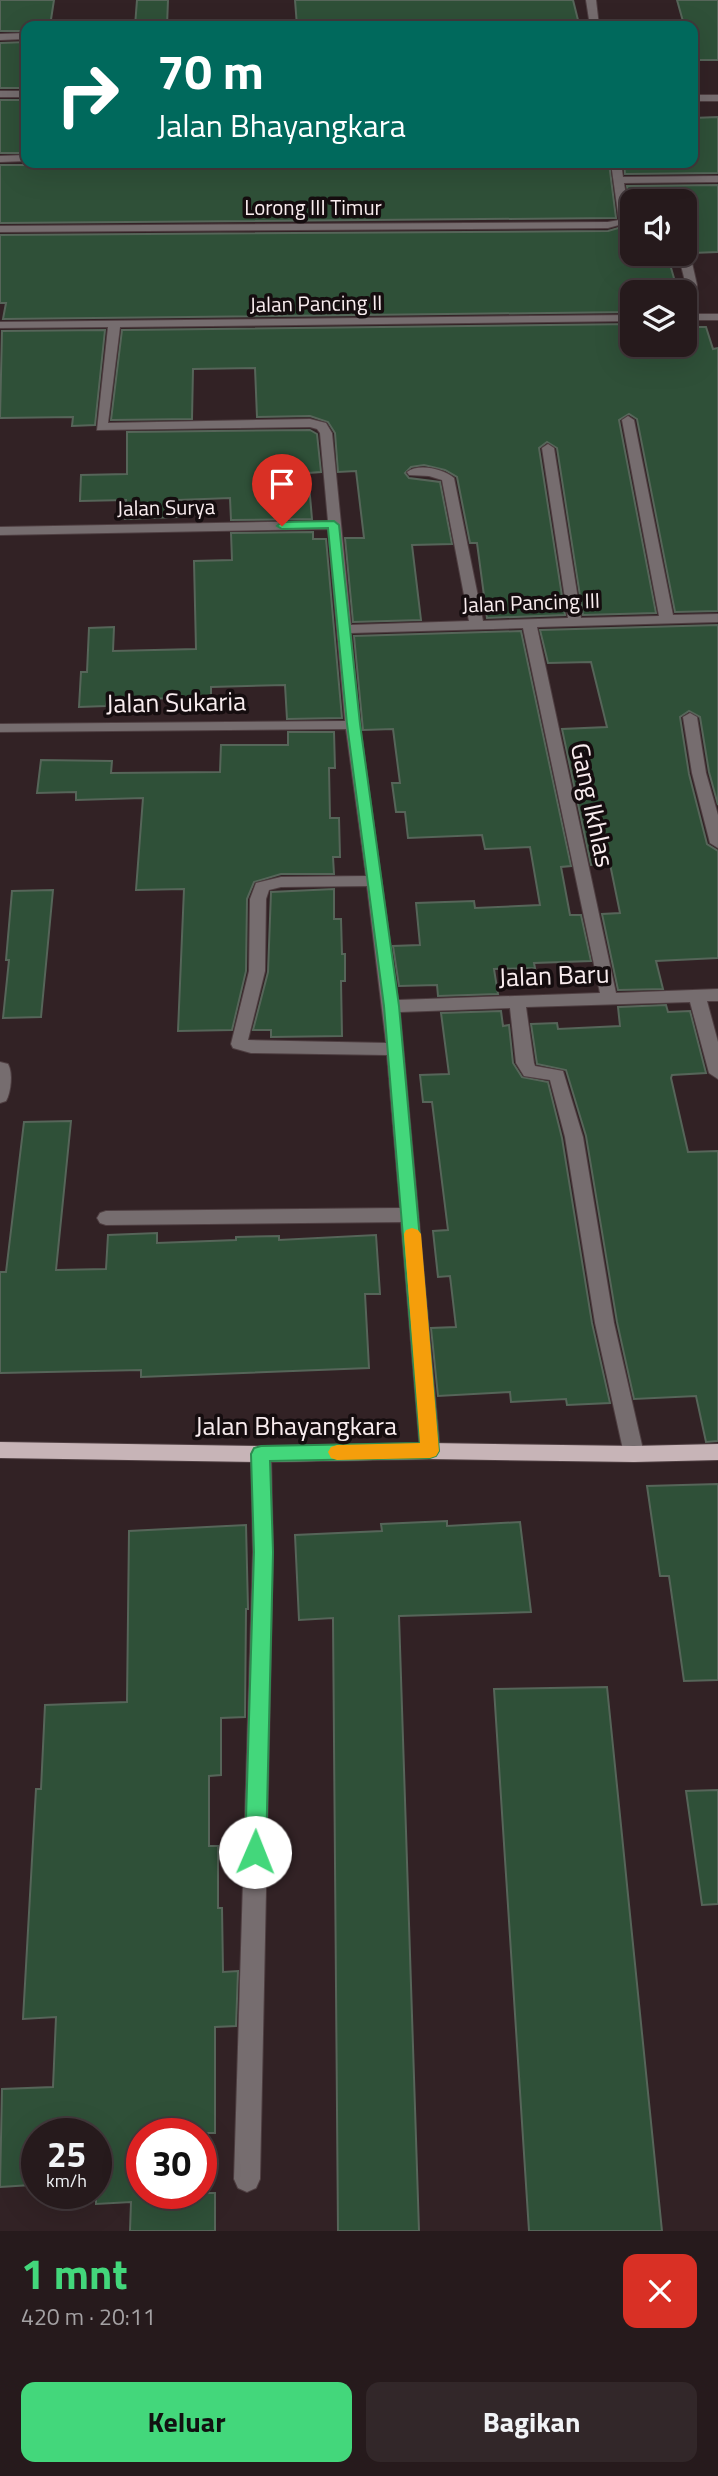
<!DOCTYPE html>
<html lang="id">
<head>
<meta charset="utf-8">
<style>
  :root { --surface:#261a1c; --page:#322729; --text:#f1f3f6; --muted:#a4a1a3; --line:#42383b; --accent:#43d77b }
  body { margin:0; font-family:"Titillium Web",sans-serif; background:var(--page); color:var(--text); height:100vh; display:flex; flex-direction:column; font-size:26px; white-space:nowrap }
  * { box-sizing:border-box; margin:0 }
  p { font-size:23px; color:var(--muted) }
  .icon { flex:none; width:38px; height:38px; fill:none; stroke:currentColor; stroke-width:2; stroke-linecap:round; stroke-linejoin:round }
  .map { position:relative; height:2231px; overflow:hidden }
  .panel { display:flex; flex-direction:column; background:var(--surface); flex:1 }
  .panel>* { flex:none }
  .top-card { position:absolute; left:21px; top:21px; width:677px; height:147px; border-radius:14px; box-shadow:0 7px 28px #0002,0 0 0 2px var(--line); background:#00695c; color:#fff; overflow:hidden }
  .controls { position:absolute; left:620px; top:189px; display:grid; gap:14px }
  .controls a { display:grid; place-items:center; width:77px; height:77px; border-radius:14px; background:var(--surface); box-shadow:0 7px 28px #0002,0 0 0 2px var(--line); font-size:35px }
  .speed { position:absolute; left:21px; top:2118px; display:flex; gap:14px; font-size:35px; font-weight:700; text-align:center }
  .speed>* { display:grid; place-content:center; width:91px; height:91px; border-radius:50%; background:var(--surface); box-shadow:0 7px 28px #0002,0 0 0 2px var(--line); line-height:1 }
  .speed small { font-size:18px; font-weight:400 }
  .speed .limit { border:10px solid #d22; background:#fff; color:#111 }
  .pin { position:absolute; display:grid; place-items:center; width:60px; height:60px; color:#fff; margin:-72px -30px; border-radius:50% 50% 50% 0; rotate:-45deg; box-shadow:0 0 7px #0007 }
  .pin .icon { rotate:45deg }
  .me { position:absolute; width:77px; margin:-38px; rotate:1deg; stroke-linejoin:round; filter:drop-shadow(0 0 5px #0008) }
  .turn { display:flex; align-items:center; gap:24px; height:147px; padding:0 21px; font-size:32px }
  .turn .icon { width:91px; height:91px; stroke-width:2.5 }
  .turn b { display:block; font-size:49px; line-height:60px }
  .round { display:grid; place-items:center; flex:none; width:74px; height:74px; border-radius:14px; background:var(--page) }
  .summary { display:flex; align-items:center; justify-content:space-between; height:119px; padding:0 21px }
  h1 { font-size:42px; font-weight:700; line-height:52px; color:var(--accent) }
  .cta { display:flex; gap:14px; margin-top:auto; padding:14px 21px }
  .cta a { flex:1; height:80px; border-radius:14px; background:var(--accent); color:#111; font-size:28px; font-weight:700; line-height:80px; text-align:center }
  .cta a+a { background:var(--page); color:var(--text) }
  .map>svg:first-child { display:block }
  .building { fill:#2f5038; stroke:#566559; stroke-width:2 }
  .lines { fill:none; stroke-linecap:round; stroke-linejoin:round }
  .minor-casing { stroke:#4e3e41; stroke-width:2 }
  .major-casing { stroke:#4e3e41; stroke-width:2 }
  .minor { fill:#766d6f; fill-rule:evenodd }
  .major { fill:#c7b4b7; fill-rule:evenodd }
  .route { fill:#43d77b; stroke:#2c8c50; stroke-width:2 }
  .slow { fill:#f59e0b }
  .labels { text-anchor:middle; dominant-baseline:central; stroke-width:7; stroke-linejoin:round; paint-order:stroke }
  .far-street-label { font-size:21px; fill:#f9edef; stroke:#150d0f }
  .street-label { font-size:26px; fill:#f9edef; stroke:#150d0f }
</style>
</head>
<body>
<div class="map">
<svg width="718" height="2231" viewBox="0 0 718 2231">
  <rect width="100%" height="100%" fill="#322225"/>
  <g class="building">
    <polygon points="0,0 54,0 50,26 26,26 26,31 0,31"/>
    <polygon points="137,0 168,0 167,26 135,26"/>
    <polygon points="295,0 573,0 579,24 297,26"/>
    <polygon points="677,0 718,0 718,60 693,60 693,24 684,25"/>
    <polygon points="26,42 26,88 0,88 0,43"/>
    <rect x="0" y="100" width="26" height="53"/>
    <polygon points="718,117 718,173 625,174 624,163 693,163 693,118"/>
    <polygon points="250,163 275,163 275,166 609,163 616,218 0,223 0,165 90,165 90,167"/>
    <polygon points="718,185 718,252 692,253 684,249 684,201 632,201 632,216 627,186"/>
    <polygon points="632,224 632,254 667,254 678,292 632,292 632,312 3,319 6,303 0,303 0,235 608,231"/>
    <polygon points="632,324 632,345 684,345 684,327 706,327 713,349 718,348 718,611 675,612 637,419 629,414 619,420 656,613 583,615 557,448 547,442 539,448 565,615 487,618 477,543 470,543 457,477 445,470 424,465 411,467 405,473 409,478 440,482 452,544 412,545 421,620 353,622 345,538 364,538 356,471 338,472 335,433 328,422 310,416 257,417 255,368 193,369 192,419 111,420 122,330"/>
    <polygon points="105,330 95,425 72,426 73,417 0,418 2,331"/>
    <polygon points="310,430 317,434 321,472 308,473 312,519 231,520 230,498 178,500 178,517 125,519 126,500 80,501 81,475 127,474 127,432"/>
    <polygon points="313,532 313,539 326,539 342,718 287,719 285,685 211,687 211,697 107,700 106,706 79,707 81,672 87,672 89,628 114,627 113,651 196,649 194,561 232,560 231,533"/>
    <polygon points="718,625 718,805 709,772 700,717 689,711 680,717 689,774 707,844 718,851 718,958 656,961 663,989 618,990 602,914 620,913 610,864 591,865 562,729 607,727 591,662 548,663 540,630"/>
    <polygon points="521,631 571,866 561,867 570,915 581,915 591,961 534,963 535,968 494,969 498,994 438,996 437,985 399,986 393,946 420,945 416,903 474,901 475,908 540,905 530,847 485,849 482,835 408,838 405,812 396,812 392,783 400,783 393,729 363,730 354,636"/>
    <polygon points="288,732 334,732 335,768 329,768 330,818 339,818 340,857 333,857 334,874 281,874 254,882 247,899 246,971 232,1030 178,1031 184,889 136,890 143,798 76,800 76,792 37,793 41,760 112,761 111,773 220,772 221,745 288,745"/>
    <polygon points="334,889 334,919 341,919 342,954 345,954 345,981 341,981 342,1036 271,1037 271,1030 253,1030 268,972 271,892"/>
    <polygon points="53,890 41,1017 3,1018 9,960 6,960 12,891"/>
    <polygon points="666,1005 668,1012 690,1011 706,1073 672,1075 671,1078 688,1152 718,1151 718,1441 706,1442 696,1396 634,1399 617,1322 586,1136 566,1070 537,1064 531,1024 557,1023 558,1029 620,1026 618,1007"/>
    <polygon points="501,1011 503,1026 509,1025 513,1063 522,1077 548,1082 562,1138 592,1323 610,1403 567,1405 566,1399 511,1402 510,1392 438,1396 431,1328 456,1327 450,1276 438,1277 433,1231 448,1230 432,1102 423,1102 420,1075 449,1074 441,1013"/>
    <polygon points="71,1121 56,1270 106,1269 108,1235 157,1233 157,1243 236,1240 236,1237 279,1236 279,1240 376,1235 380,1294 365,1294 369,1368 141,1377 141,1370 0,1373 0,1272 6,1272 24,1122"/>
    <polygon points="718,1484 718,1680 684,1681 669,1576 660,1576 647,1486"/>
    <polygon points="447,1521 447,1526 520,1522 531,1612 399,1616 419,2231 338,2231 333,1618 299,1620 295,1535 382,1531 381,1524"/>
    <polygon points="246,1525 248,1609 246,1609 245,1717 221,1718 221,1775 209,1776 209,1846 218,1846 218,1908 222,1908 223,1972 238,1971 236,2026 215,2027 215,2133 142,2133 142,2193 215,2193 215,2231 130,2231 131,2202 96,2204 96,2133 34,2133 31,2185 0,2187 2,2089 53,2087 56,2017 23,2019 36,1789 41,1789 45,1705 127,1702 129,1531"/>
    <polygon points="607,1687 662,2231 529,2231 494,1689"/>
    <polygon points="718,1790 718,1904 702,1905 686,1791"/>
  </g>
  <g class="lines">
    <g class="minor-casing">
      <g id="minor">
        <polygon points="586,0 596,0 599,26 590,26"/>
        <polygon points="26,33 26,39 0,40 0,34"/>
        <rect x="0" y="91" width="26" height="6"/>
        <rect x="693" y="95" width="25" height="6"/>
        <polygon points="26,155 26,161 0,162 0,156"/>
        <polygon points="611,163 621,163 623,177 718,176 718,182 624,183 630,222 608,228 0,232 0,226 608,222 619,220"/>
        <polygon points="684,251 690,254 697,285 694,314 718,314 718,320 684,320 686,285 678,254 684,254"/>
        <path d="M632 315V321L120 327 108 423 310 419 326 423 332 433 351 625 469 621 442 480 429 476 409 475 407 472C419 463 443 469 454 478L483 621 568 618 542 448 548 444 554 448 581 618 659 616 622 420 628 416 634 420 673 615 718 614V622L537 627 616 993 718 989V1001H707L718 1042V1079L709 1073 690 1002 526 1007 534 1063 535 1066 563 1071 583 1137 614 1323 644 1454 641 1460 634 1462 627 1460 624 1454 595 1323 565 1137 550 1080 524 1076 516 1063 510 1008 400 1012 440 1451 437 1457 430 1459 423 1457 420 1451 401 1222 106 1225 100 1223 97 1218 100 1213 106 1211 400 1208 387 1055 251 1053 233 1048 231 1044 249 971 250 899 256 883 281 877 366 876 346 729 0 732V724L345 721 328 529 0 535V527L328 521 320 433 317 429 310 427 97 430 108 327 0 328V322ZM523 628 600 993 398 1000 360 725 351 633ZM367 886 386 1043 248 1040 265 971 266 899 269 890 281 887Z"/>
        <polygon points="690,713 697,717 706,773 718,815 718,848 710,843 692,773 683,717"/>
        <path d="M0 1062 8 1064C13 1073 11 1092 6 1101L0 1103Z"/>
        <polygon points="261,1446 268,1448 271,1454 273,1552 260,2179 256,2188 247,2192 238,2188 234,2179 253,1552 251,1454 254,1448"/>
      </g>
    </g>
    <g class="major-casing">
      <polygon id="major" points="0,1442 261,1446 430,1443 634,1446 718,1444 718,1460 634,1462 430,1459 261,1462 0,1458"/>
    </g>
    <use href="#minor" class="minor"/>
    <use href="#major" class="major"/>
  </g>
  <polygon class="route" points="334,521 339,525 360,724 399,1006 439,1451 436,1456 430,1458 270,1461 273,1552 266,1852 263,1859 255,1862 248,1859 245,1852 254,1552 251,1454 254,1448 261,1446 420,1443 384,1006 347,724 328,528 282,529 277,526 282,522"/>
  <polygon class="slow" points="412,1228 418,1230 421,1234 439,1451 436,1456 430,1458 337,1460 331,1458 328,1452 331,1447 337,1445 420,1443 404,1234 406,1230"/>
  <g class="labels">
    <g class="far-street-label">
      <text x="313" y="207">Lorong III Timur</text>
      <text transform="translate(316 303) rotate(-1)">Jalan Pancing II</text>
      <text transform="translate(166 507) rotate(-1)">Jalan Surya</text>
      <text transform="translate(531 602) rotate(-2)">Jalan Pancing III</text>
    </g>
    <g class="street-label">
      <text transform="translate(176 702) rotate(-1)">Jalan Sukaria</text>
      <text transform="translate(593 805) rotate(78)">Gang Ikhlas</text>
      <text transform="translate(554 975) rotate(-2)">Jalan Baru</text>
      <text x="296" y="1425">Jalan Bhayangkara</text>
    </g>
  </g>
</svg>
<div class="controls">
<a><svg class="icon" aria-label="sound" viewBox="0 0 24 24"><path d="M4 9h4l5-4v14l-5-4H4zM17 9q2 3 0 6"/></svg></a>
<a><svg class="icon" aria-label="layers" viewBox="0 0 24 24"><path d="M12 4l9 5-9 5-9-5zM3 14l9 5 9-5"/></svg></a>
</div>
<div class="speed"><div>25<small>km/h</small></div><div class="limit">30</div></div>
<div class="pin" style="left:282px;top:526px;background:#d93025"><svg class="icon" aria-label="arrive" viewBox="0 0 24 24"><path d="M6 21V4h12l-3 4 3 4H6"/></svg></div>
<svg class="me" style="left:255px;top:1852px" viewBox="-20 -20 40 40"><circle r="19" fill="#fff"/><path d="M0-13L10 11 0 6-10 11z" fill="#43d77b"/></svg>
<div class="top-card">
<div class="turn"><svg class="icon" aria-label="right" viewBox="0 0 24 24"><path d="M7 20v-9h11M14 6l5 5-5 5"/></svg><div><b>70 m</b>Jalan Bhayangkara</div></div>
</div>
</div>
<section class="panel">
<div class="summary"><div><h1>1 mnt</h1><p>420 m · 20:11</p></div><a class="round" style="background:#d93025;color:#fff"><svg class="icon" aria-label="close" viewBox="0 0 24 24"><path d="M6 6l12 12M18 6L6 18"/></svg></a></div>
<div class="cta"><a>Keluar</a><a>Bagikan</a></div>
</section>
</body>
</html>
